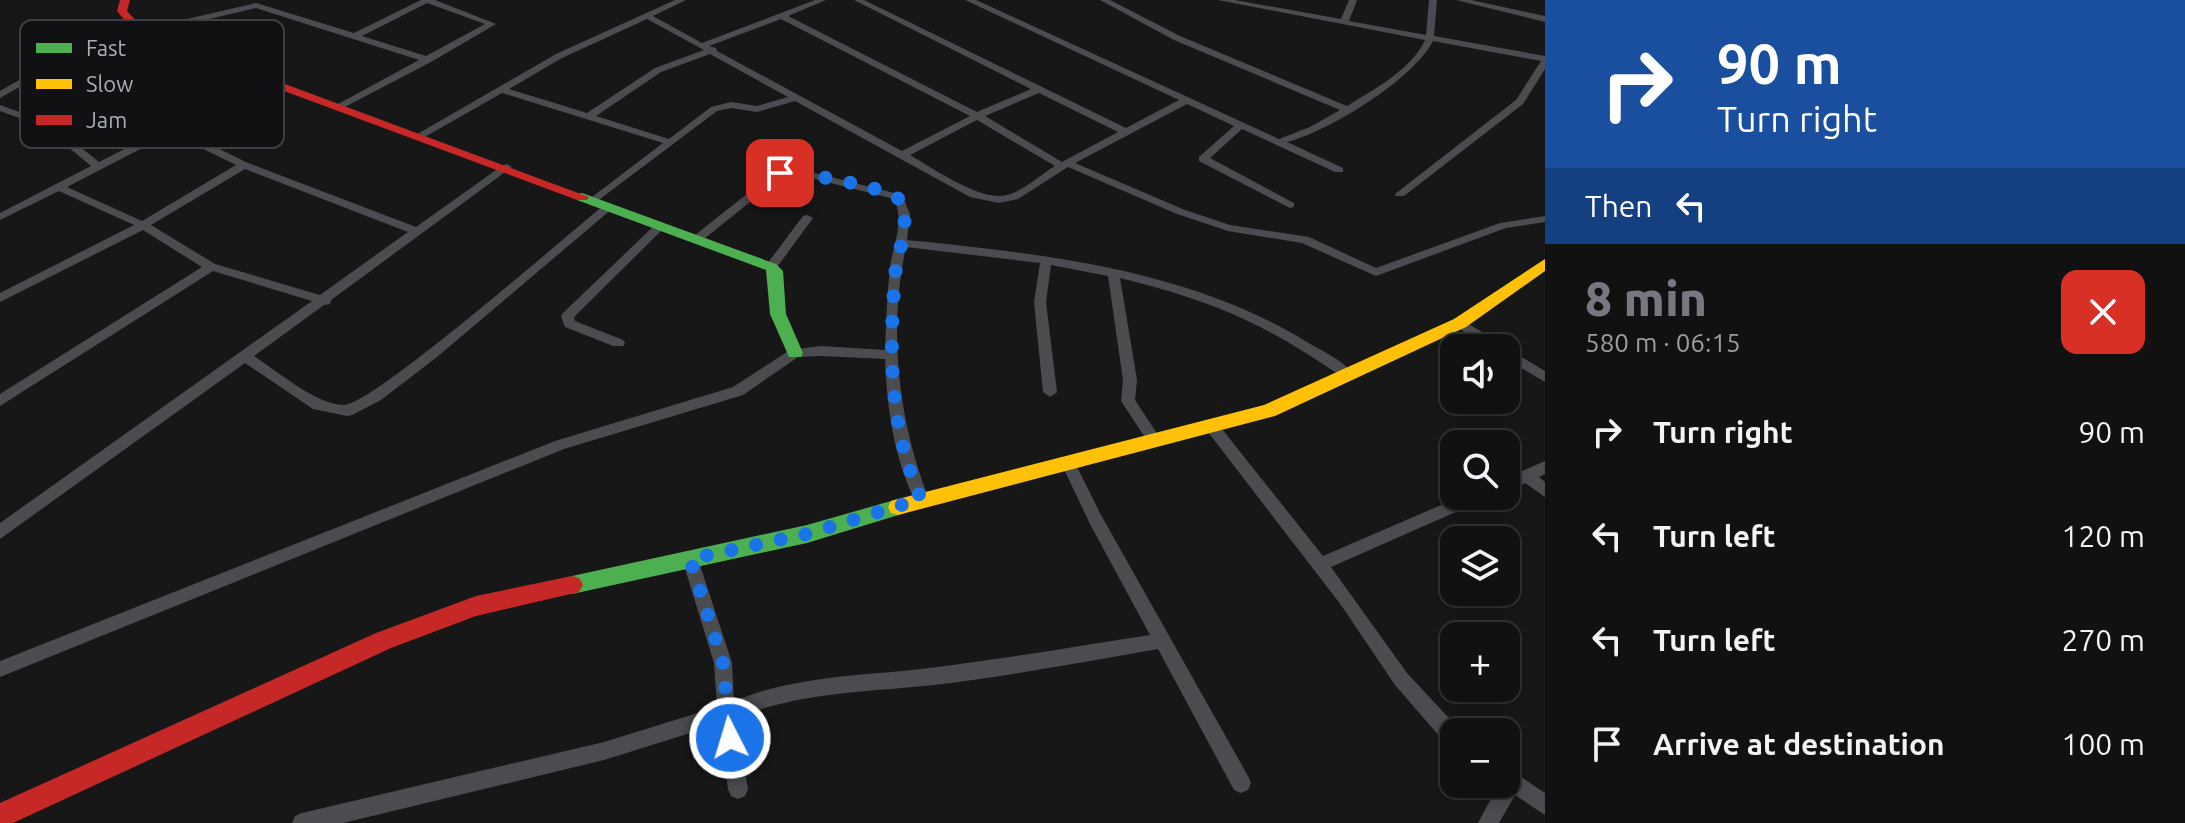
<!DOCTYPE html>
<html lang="en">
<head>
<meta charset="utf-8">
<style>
  :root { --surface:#111; --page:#1a1a1a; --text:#f1f3f6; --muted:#9c9d9f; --line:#303131; --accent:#757880 }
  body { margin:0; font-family:Ubuntu,sans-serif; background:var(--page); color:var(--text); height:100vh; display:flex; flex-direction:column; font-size:30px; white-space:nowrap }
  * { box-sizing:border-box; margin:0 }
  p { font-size:26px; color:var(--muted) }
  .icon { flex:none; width:44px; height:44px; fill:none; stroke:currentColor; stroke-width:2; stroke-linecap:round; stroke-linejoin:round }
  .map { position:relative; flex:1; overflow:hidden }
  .details { display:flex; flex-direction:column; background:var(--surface); width:640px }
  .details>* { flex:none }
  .banner { background:#1a4fa0; color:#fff; overflow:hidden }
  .fabs { position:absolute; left:1440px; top:334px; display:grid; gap:16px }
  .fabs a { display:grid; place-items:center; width:80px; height:80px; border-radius:16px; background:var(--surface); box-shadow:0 4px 12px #0003,0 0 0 2px var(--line); font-size:40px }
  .pin { position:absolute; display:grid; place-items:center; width:68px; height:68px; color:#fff; margin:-34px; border-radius:16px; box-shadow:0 4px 12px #0006 }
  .me { position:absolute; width:88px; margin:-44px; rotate:355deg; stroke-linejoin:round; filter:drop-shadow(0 0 6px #0008) }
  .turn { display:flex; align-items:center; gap:28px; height:168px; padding:0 40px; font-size:36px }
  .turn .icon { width:104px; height:104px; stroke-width:2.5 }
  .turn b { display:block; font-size:56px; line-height:68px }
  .then { display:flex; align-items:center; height:76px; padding:0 40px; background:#0003; gap:16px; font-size:30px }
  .round { display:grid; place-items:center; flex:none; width:84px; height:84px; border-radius:16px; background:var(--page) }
  .overview { display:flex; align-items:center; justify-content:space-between; height:136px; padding:0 40px }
  h1 { font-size:48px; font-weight:800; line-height:60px; color:var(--accent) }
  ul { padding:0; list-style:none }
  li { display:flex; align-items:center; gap:24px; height:104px; padding:0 40px }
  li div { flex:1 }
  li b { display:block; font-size:30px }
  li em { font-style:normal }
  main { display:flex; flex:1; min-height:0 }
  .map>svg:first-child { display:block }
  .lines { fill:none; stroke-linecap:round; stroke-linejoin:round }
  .street { fill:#4b4c50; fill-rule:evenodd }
  .fast { fill:#4caf50; fill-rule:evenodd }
  .slow { fill:#ffc107; fill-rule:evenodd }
  .jam { fill:#c62828; fill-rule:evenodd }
  .route { stroke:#1a73e8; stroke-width:14; stroke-dasharray:0 25.2 }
  .key { fill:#111113; stroke:#3e4045; stroke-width:2 }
  .key-label { font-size:22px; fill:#a8adb8 }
</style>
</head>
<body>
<main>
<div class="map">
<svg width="1545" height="823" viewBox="0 0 1545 823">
  <rect width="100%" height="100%" fill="#171717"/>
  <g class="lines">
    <g class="street">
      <path d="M421 0H435L496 24 431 62 341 109 338 108V104L419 60 256 8 146 34 46 72 0 98V91L40 68 140 30 256 3 354 33ZM427 3 485 24 426 56 362 36Z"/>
      <path d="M675 0H686L653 16 702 43 815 0H826L788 16 977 112 1031 89 854 0H864L1126 128 1179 100 965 0H976L1279 139 1310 127 1340 110 1174 40 1100 0H1110L1180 36 1347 106C1373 90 1412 69 1425 40L1218 0H1235L1341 19 1349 0H1357L1349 21 1426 35 1429 0H1437L1434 36 1545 56V69L1523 104 1404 196H1396L1395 194 1516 100 1541 61 1433 41C1414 79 1328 132 1287 142L1343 168V172H1335L1242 129 1210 158 1294 203V207L1290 208 1199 161V157L1234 126 1187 104 1075 163 1185 210 1230 225 1309 237 1376 268 1500 223 1545 216V222L1506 228 1376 276 1302 243 1228 231 1177 214 1068 167 1018 199 999 203 970 197 795 101 757 112 731 108 717 111 592 205 587 202 588 200 663 143 502 93 423 138 414 136 556 54ZM647 19 704 50 655 68 587 113 509 89 562 58ZM781 19 970 116 902 151 717 51 716 48 709 46ZM710 54 788 97 757 106 731 102 711 107 669 139 596 116 661 72ZM1039 93 1118 132 1062 162 985 116ZM977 120 1055 166C1040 175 1023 191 1007 195 980 202 933 168 910 155Z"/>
      <polygon points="1456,0 1471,0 1545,16 1545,22"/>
      <path d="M199 53 202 54V58L54 126 99 162 264 78H270V82L179 129 248 163 416 227 503 165 507 164 512 167 331 300 330 304 324 305 254 356C277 371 317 405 344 405 373 405 567 235 603 206H611L613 208 437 357 381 400 352 415 347 416 313 409 245 363 0 539V523L312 301 213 271 0 406V394L202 267 143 230 0 302V293L134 225 59 191 0 220V213L91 166 44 127 0 111V105L47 122ZM171 133 236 165 142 221 67 187ZM245 169 408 232 320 295 215 264 151 225Z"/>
      <path d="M799 169 902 195 910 214 907 240C1044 254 1188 269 1307 342 1322 351 1342 360 1353 373L1351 376H1341C1312 357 1282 337 1250 322 1209 302 1165 289 1120 278L1137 380 1135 400 1160 438 1158 442H1148L1121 401 1123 380 1108 276 1051 265 1046 302 1057 392 1050 397 1043 392 1034 302 1040 263 906 247C888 329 898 421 929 499L926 503 921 505 916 503C894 458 887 409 885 359L821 356 798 357 743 395 564 449 0 677V661L555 441 733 387 790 350 821 346 885 350C886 322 887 295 890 267 893 245 905 221 894 199L799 175 783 176 700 242 696 243 690 239 776 171Z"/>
      <polygon points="807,215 813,218 775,270 767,270 767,264 803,216"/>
      <polygon points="661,222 667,225 665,227 574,317 575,321 623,340 625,343 623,346 613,346 565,327 561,316 563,313 657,223"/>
      <polygon points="1460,319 1504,345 1506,348 1489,348 1455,326 1454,323"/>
      <polygon points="1506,348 1545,371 1545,382 1506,359"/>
      <polygon points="1213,423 1218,424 1323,556 1462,496 1486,496 1483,500 1331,567 1407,673 1461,731 1454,732 1454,747 1447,745 1395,685 1341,605 1208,432 1206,428 1208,424"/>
      <path d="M1068 457 1073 459 1101 515 1248 776 1251 783 1248 790 1241 793 1234 790 1158 649C1084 662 1009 676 934 685 868 692 799 692 736 718L748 789 745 796 738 799 731 796 728 789 719 724 604 760 343 823H292L295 816 302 813 604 742 717 707 714 663 682 559 684 554 690 552 696 554 698 559 732 663 734 701C800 674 870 676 938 667 1009 658 1079 646 1150 635L1090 524 1061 463 1063 459Z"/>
      <polygon points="1545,461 1545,474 1539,477 1545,482 1545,497 1525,483 1506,491 1506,478"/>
      <polygon points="1506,767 1545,793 1545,815 1515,795 1499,823 1478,823 1499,784 1506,784"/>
    </g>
    <g class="fast">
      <polygon points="582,193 776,264 783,271 786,314 803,353 801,357 789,357 770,314 766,270 577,200 577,194"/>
      <polygon points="898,499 905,501 908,507 905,513 807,543 572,594 565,592 561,585 565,578 572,576 807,525"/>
    </g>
    <polygon class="slow" points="1545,259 1545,271 1466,327 1275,416 898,515 891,513 888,507 891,501 898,499 1264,405 1454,319"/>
    <g class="jam">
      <polygon points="120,0 130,0 127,11 139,24 169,41 589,197 587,200 577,200 161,45 131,28 117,11"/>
      <polygon points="572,576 579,578 583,585 579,592 476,616 391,648 13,823 0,823 0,803 376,633 476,596"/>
    </g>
  </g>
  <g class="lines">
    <path class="route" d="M730 738 723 663 690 559 807 534 921 499C889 426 889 354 895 276 897 253 910 227 902 203 898 188 796 171 780 173"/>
  </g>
  <rect x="20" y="20" width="264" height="128" rx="12" class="key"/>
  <rect x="36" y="43" width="36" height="10" fill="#4caf50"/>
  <rect x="36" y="79" width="36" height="10" fill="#ffc107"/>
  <rect x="36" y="115" width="36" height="10" fill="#c62828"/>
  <g class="key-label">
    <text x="86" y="56">Fast</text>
    <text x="86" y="92">Slow</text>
    <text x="86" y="128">Jam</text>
  </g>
</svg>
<div class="fabs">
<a><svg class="icon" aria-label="sound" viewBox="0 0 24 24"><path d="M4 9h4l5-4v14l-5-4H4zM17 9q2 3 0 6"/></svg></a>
<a><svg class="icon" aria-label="search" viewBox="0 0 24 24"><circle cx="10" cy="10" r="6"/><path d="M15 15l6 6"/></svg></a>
<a><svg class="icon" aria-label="layers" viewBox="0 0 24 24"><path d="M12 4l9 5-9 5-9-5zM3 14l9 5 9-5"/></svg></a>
<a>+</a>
<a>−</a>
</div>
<div class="pin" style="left:780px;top:173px;background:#d93025"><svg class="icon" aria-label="arrive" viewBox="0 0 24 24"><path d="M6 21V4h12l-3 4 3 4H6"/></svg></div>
<svg class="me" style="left:730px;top:738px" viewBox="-20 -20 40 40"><circle r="17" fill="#1a73e8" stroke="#fff" stroke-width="3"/><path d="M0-11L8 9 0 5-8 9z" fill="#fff"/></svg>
</div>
<section class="details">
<div class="banner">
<div class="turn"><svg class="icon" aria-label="right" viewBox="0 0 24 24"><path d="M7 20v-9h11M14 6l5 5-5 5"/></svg><div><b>90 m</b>Turn right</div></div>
<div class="then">Then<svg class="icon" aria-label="left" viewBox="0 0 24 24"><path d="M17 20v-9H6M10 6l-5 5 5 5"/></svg></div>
</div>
<div class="overview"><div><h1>8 min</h1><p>580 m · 06:15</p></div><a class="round" style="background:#d93025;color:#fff"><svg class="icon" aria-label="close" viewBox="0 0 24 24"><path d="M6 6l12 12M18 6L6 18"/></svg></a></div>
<ul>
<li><svg class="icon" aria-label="right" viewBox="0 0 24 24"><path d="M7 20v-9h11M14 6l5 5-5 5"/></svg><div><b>Turn right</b></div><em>90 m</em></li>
<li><svg class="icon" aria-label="left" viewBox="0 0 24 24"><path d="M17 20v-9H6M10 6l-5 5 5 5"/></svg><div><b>Turn left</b></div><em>120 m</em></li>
<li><svg class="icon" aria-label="left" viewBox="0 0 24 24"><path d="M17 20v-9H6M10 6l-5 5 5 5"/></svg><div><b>Turn left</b></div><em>270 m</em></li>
<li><svg class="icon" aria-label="arrive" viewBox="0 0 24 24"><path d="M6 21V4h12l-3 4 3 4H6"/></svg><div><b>Arrive at destination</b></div><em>100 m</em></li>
</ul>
</section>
</main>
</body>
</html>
